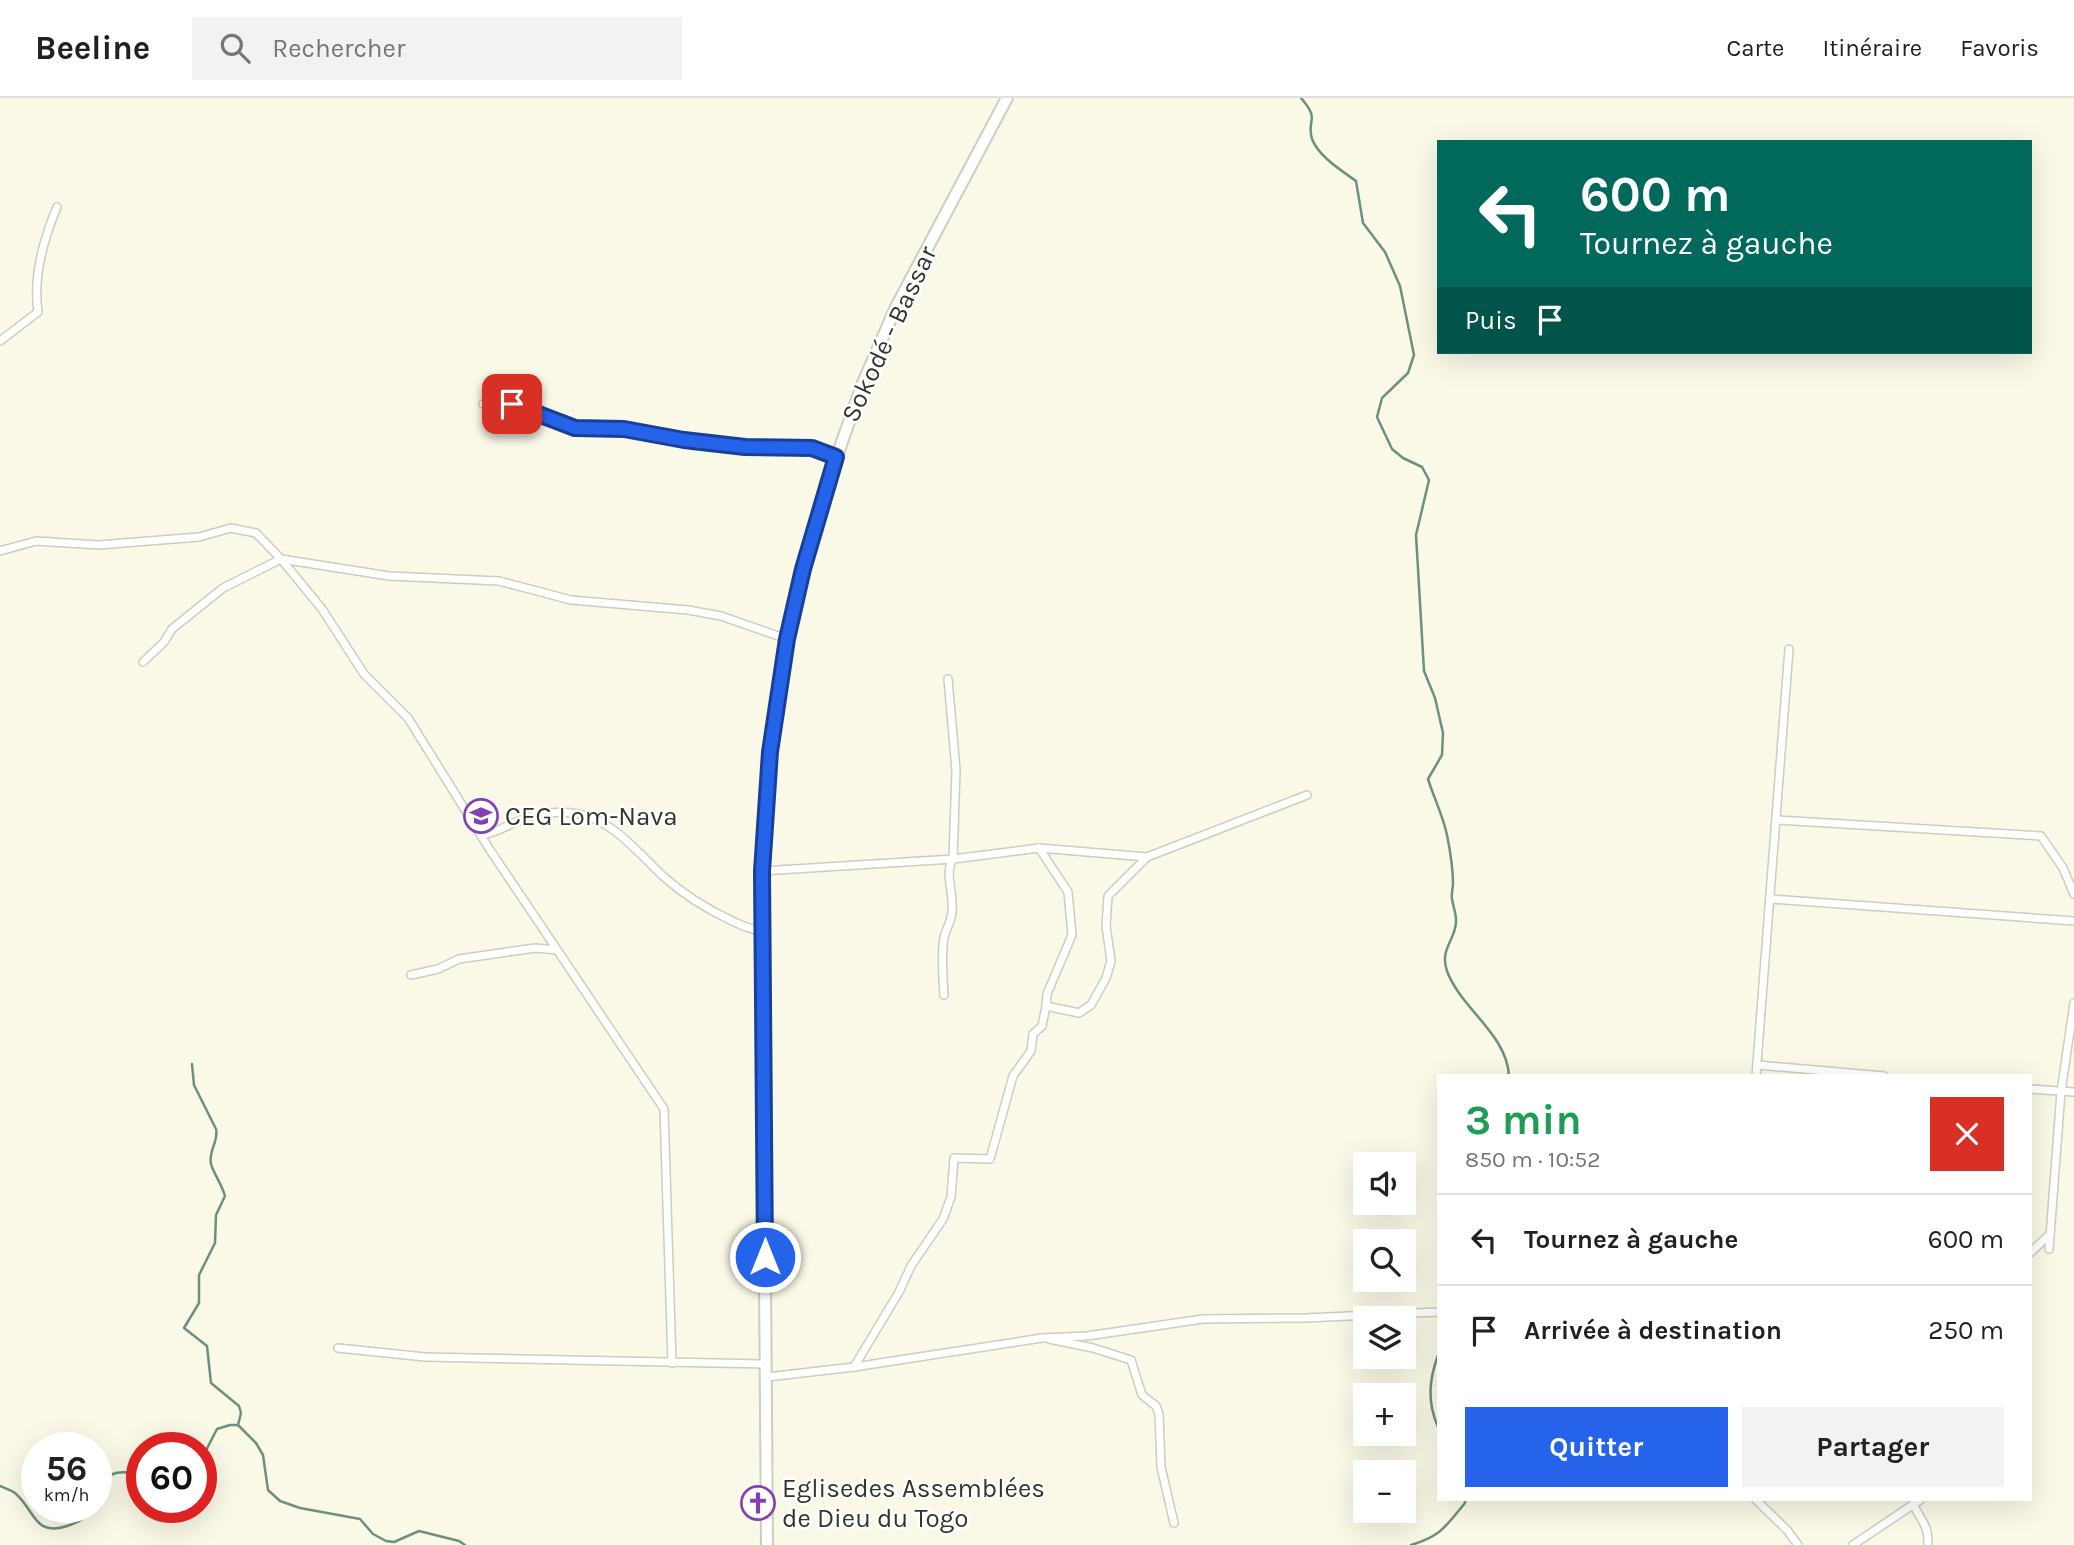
<!DOCTYPE html>
<html lang="fr">
<head>
<meta charset="utf-8">
<style>
  :root { --surface:#fff; --page:#f2f2f2; --text:#202124; --muted:#757577; --line:#e0e0e0; --accent:#2563eb }
  body { margin:0; font-family:Karla,sans-serif; background:var(--page); color:var(--text); height:100vh; display:flex; flex-direction:column; font-size:26px; white-space:nowrap }
  * { box-sizing:border-box; margin:0 }
  p { font-size:23px; color:var(--muted) }
  .icon { flex:none; width:38px; height:38px; fill:none; stroke:currentColor; stroke-width:2; stroke-linecap:round; stroke-linejoin:round }
  .map { position:relative; flex:1; overflow:hidden }
  .drawer { position:absolute; left:1437px; top:976px; width:595px; height:427px; display:flex; flex-direction:column; background:var(--surface); border-radius:0px; box-shadow:0 7px 28px #0002 }
  .drawer>* { flex:none }
  .banner { position:absolute; left:1437px; top:42px; width:595px; height:214px; border-radius:0px; box-shadow:0 7px 28px #0002; background:#00695c; color:#fff; overflow:hidden }
  .buttons { position:absolute; left:1353px; top:1054px; display:grid; gap:14px }
  .buttons a { display:grid; place-items:center; width:63px; height:63px; border-radius:0px; background:var(--surface); box-shadow:0 7px 28px #0002; font-size:35px }
  .speed { position:absolute; left:21px; top:1334px; display:flex; gap:14px; font-size:35px; font-weight:700; text-align:center }
  .speed>* { display:grid; place-content:center; width:91px; height:91px; border-radius:50%; background:var(--surface); box-shadow:0 7px 28px #0002; line-height:1 }
  .speed small { font-size:18px; font-weight:400 }
  .speed .limit { border:10px solid #d22; background:#fff; color:#111 }
  .pin { position:absolute; display:grid; place-items:center; width:60px; height:60px; color:#fff; margin:-30px; border-radius:14px; box-shadow:0 4px 10px #0006 }
  .me { position:absolute; width:77px; margin:-38px; rotate:0deg; stroke-linejoin:round; filter:drop-shadow(0 0 5px #0008) }
  .turn { display:flex; align-items:center; gap:24px; height:147px; padding:0 28px; font-size:32px }
  .turn .icon { width:91px; height:91px; stroke-width:2.5 }
  .turn b { display:block; font-size:49px; line-height:60px }
  .then { display:flex; align-items:center; height:66px; padding:0 28px; background:#0003; gap:14px; font-size:26px }
  .round { display:grid; place-items:center; flex:none; width:74px; height:74px; border-radius:0px; background:var(--page) }
  .head { display:flex; align-items:center; justify-content:space-between; height:119px; padding:0 28px }
  h1 { font-size:42px; font-weight:700; line-height:52px; color:#1e9e55 }
  .action { display:flex; gap:14px; margin-top:auto; padding:14px 28px }
  .action a { flex:1; height:80px; border-radius:0px; background:var(--accent); color:#fff; font-size:28px; font-weight:700; line-height:80px; text-align:center }
  .action a+a { background:var(--page); color:var(--text) }
  ul { padding:0; list-style:none }
  li { display:flex; align-items:center; gap:21px; height:91px; padding:0 28px; border-top:2px solid var(--line) }
  li div { flex:1 }
  li b { display:block; font-size:26px }
  li em { font-style:normal }
  header { display:flex; align-items:center; gap:42px; box-sizing:border-box; height:98px; padding:0 35px; background:var(--surface); border-bottom:2px solid var(--line) }
  header strong { font-size:33px }
  nav { display:flex; gap:38px; margin-inline-start:auto; font-size:24px }
  .search { width:490px; height:63px; background:var(--page); display:flex; align-items:center; gap:18px; box-sizing:border-box; padding:0 24px; border-radius:0px; color:var(--muted); font-size:26px }
  .map>svg:first-child { display:block }
  .lines { fill:none; stroke-linecap:round; stroke-linejoin:round }
  .stream { stroke:#6c917e; stroke-width:2.5 }
  .street-casing { stroke:#cfcdbc; stroke-width:10 }
  .primary-casing { stroke:#cfcdbc; stroke-width:14 }
  .street { stroke:#fff; stroke-width:7 }
  .primary { stroke:#fff; stroke-width:10 }
  .route-casing { stroke:#184099; stroke-width:18 }
  .route { stroke:#2563eb; stroke-width:12 }
  .labels { text-anchor:middle; dominant-baseline:central; stroke-width:5; stroke-linejoin:round; paint-order:stroke }
  .street-label { font-size:26px; fill:#35342d; stroke:#fff }
  .poi-label { font-size:26px; fill:#35342d; stroke:#fff; text-anchor:start }
</style>
</head>
<body>
<header>
<strong>Beeline</strong>
<div class="search"><svg class="icon" aria-label="search" viewBox="0 0 24 24"><circle cx="10" cy="10" r="6"/><path d="M15 15l6 6"/></svg>Rechercher</div>
<nav><a>Carte</a><a>Itinéraire</a><a>Favoris</a></nav>
</header>
<div class="map">
<svg width="2074" height="1447" viewBox="0 0 2074 1447">
  <rect width="100%" height="100%" fill="#faf8e6"/>
  <g class="lines">
    <g class="stream">
      <path d="M1301 0C1321 23 1306 21 1312 41 1319 59 1341 72 1356 83L1363 125 1385 154 1400 188 1414 257 1408 275 1382 300 1377 319 1392 351 1403 360 1422 369 1429 382 1416 437 1424 573 1435 600 1443 635 1442 657 1428 681C1434 700 1443 718 1447 737 1450 752 1453 770 1453 785 1453 791 1451 796 1452 801 1453 808 1456 815 1456 822 1457 841 1439 850 1447 873 1461 911 1507 936 1509 978"/>
      <path d="M192 966 194 987 216 1031C219 1043 208 1053 211 1066 213 1074 222 1087 225 1098L216 1117 215 1145 199 1177V1205L184 1230 207 1248 211 1285 239 1308 241 1315 238 1327"/>
      <path d="M1438 1257C1429 1282 1427 1304 1438 1329"/>
      <polyline points="201,1362 217,1331 230,1327 238,1327 256,1345 263,1357 268,1392 280,1403 300,1410 360,1421 373,1436 386,1443 394,1444 419,1433 459,1443 465,1447"/>
      <path d="M0 1388C5 1390 11 1392 15 1395 35 1412 34 1439 67 1428 78 1425 88 1418 94 1409"/>
      <path d="M96 1401C103 1373 117 1371 142 1377"/>
      <path d="M1411 1447C1441 1438 1445 1429 1465 1405V1402"/>
    </g>
    <g class="street-casing">
      <g id="street">
        <path d="M0 243 38 214C33 180 44 140 57 109"/>
        <polyline points="483,306 512,306 575,330 624,331 684,342 745,349 812,350 836,359"/>
        <polyline points="0,453 36,443 98,447 199,439 231,430 256,435 281,461 389,478 499,483 571,502 688,512 721,518 787,541"/>
        <polyline points="143,564 164,544 172,531 223,490 281,461 322,511 364,576 408,620 490,752 664,1011 672,1265"/>
        <polyline points="1777,722 2041,738 2063,770 2074,796"/>
        <path d="M481 737C496 735 506 728 520 722 537 715 561 712 579 716 613 722 640 757 664 779 683 796 709 812 732 823 742 827 752 833 763 832"/>
        <polyline points="1039,750 1068,794 1072,837 1047,896 1046,908"/>
        <polyline points="762,773 953,761 1039,750 1147,759"/>
        <polyline points="1771,801 2074,823"/>
        <polyline points="411,877 438,871 459,861 535,850 557,852"/>
        <path d="M944 897C943 884 941 848 945 836 950 822 953 820 952 804 952 790 945 774 953 761L956 672 948 581"/>
        <polyline points="1757,967 1884,978"/>
        <polyline points="1756,978 1789,551"/>
        <polyline points="2030,991 2074,994"/>
        <polyline points="2049,1151 2061,994 2074,905"/>
        <polyline points="2030,1155 2050,1136"/>
        <polyline points="1049,1241 1093,1250 1131,1262 1142,1297 1156,1308 1159,1316 1161,1369 1174,1425"/>
        <polyline points="338,1250 425,1259 765,1266"/>
        <polyline points="854,1269 899,1194 911,1168 943,1121 951,1099 954,1060 990,1061 1013,978 1031,953 1033,936 1042,928 1046,908 1079,915 1091,907 1106,880 1111,863 1106,828 1108,798 1147,759 1307,697"/>
        <polyline points="767,1279 854,1269 1042,1240 1087,1238 1203,1221 1305,1220 1438,1214"/>
        <polyline points="1756,1402 1787,1432 1798,1447"/>
        <path d="M1913 1406C1921 1423 1929 1427 1928 1447"/>
        <polyline points="1853,1447 1920,1402"/>
      </g>
    </g>
    <g class="primary-casing">
      <polyline id="primary" points="767,1447 762,773 770,654 787,541 824,395 862,287 896,209 1007,0"/>
    </g>
    <use href="#street" class="street"/>
    <use href="#primary" class="primary"/>
  </g>
  <g class="lines">
    <g class="route-casing">
      <polyline id="route" points="512,306 575,330 624,331 684,342 745,349 812,350 836,359 803,471 787,541 770,654 762,773 765,1159"/>
    </g>
    <use href="#route" class="route"/>
  </g>
  <defs>
    <g id="school-ring" transform="scale(1.75)"><circle r="9.5" fill="#fff" stroke="#843fb2" stroke-width="1.5"/><path d="M0-5L7-2L0 1L-7-2ZM-4 1L0 2.5L4 1V4Q0 6-4 4Z" fill="#843fb2"/></g>
    <g id="church-ring" transform="scale(1.75)"><circle r="9.5" fill="#fff" stroke="#843fb2" stroke-width="1.5"/><path d="M-1.2-6h2.4v3.5h3.3v2.4h-3.3V6h-2.4V-.1h-3.3v-2.4h3.3Z" fill="#843fb2"/></g>
  </defs>
  <g fill-rule="evenodd">
    <use href="#school-ring" x="481" y="718"/>
    <use href="#church-ring" x="758" y="1405"/>
  </g>
  <g class="labels">
    <g class="street-label">
      <text transform="translate(889 236) rotate(-65)">Sokodé - Bassar</text>
    </g>
    <g class="poi-label">
      <text x="505" y="718">CEG Lom-Nava</text>
      <text x="782" y="1390">Eglisedes Assemblées<tspan x="782" dy="30">de Dieu du Togo</tspan></text>
    </g>
  </g>
</svg>
<div class="buttons">
<a><svg class="icon" aria-label="sound" viewBox="0 0 24 24"><path d="M4 9h4l5-4v14l-5-4H4zM17 9q2 3 0 6"/></svg></a>
<a><svg class="icon" aria-label="search" viewBox="0 0 24 24"><circle cx="10" cy="10" r="6"/><path d="M15 15l6 6"/></svg></a>
<a><svg class="icon" aria-label="layers" viewBox="0 0 24 24"><path d="M12 4l9 5-9 5-9-5zM3 14l9 5 9-5"/></svg></a>
<a>+</a>
<a>−</a>
</div>
<div class="speed"><div>56<small>km/h</small></div><div class="limit">60</div></div>
<div class="pin" style="left:512px;top:306px;background:#d93025"><svg class="icon" aria-label="arrive" viewBox="0 0 24 24"><path d="M6 21V4h12l-3 4 3 4H6"/></svg></div>
<svg class="me" style="left:765px;top:1159px" viewBox="-20 -20 40 40"><circle r="17" fill="#2563eb" stroke="#fff" stroke-width="3"/><path d="M0-11L8 9 0 5-8 9z" fill="#fff"/></svg>
<div class="banner">
<div class="turn"><svg class="icon" aria-label="left" viewBox="0 0 24 24"><path d="M17 20v-9H6M10 6l-5 5 5 5"/></svg><div><b>600 m</b>Tournez à gauche</div></div>
<div class="then">Puis<svg class="icon" aria-label="arrive" viewBox="0 0 24 24"><path d="M6 21V4h12l-3 4 3 4H6"/></svg></div>
</div>
<section class="drawer">
<div class="head"><div><h1>3 min</h1><p>850 m · 10:52</p></div><a class="round" style="background:#d93025;color:#fff"><svg class="icon" aria-label="close" viewBox="0 0 24 24"><path d="M6 6l12 12M18 6L6 18"/></svg></a></div>
<ul>
<li><svg class="icon" aria-label="left" viewBox="0 0 24 24"><path d="M17 20v-9H6M10 6l-5 5 5 5"/></svg><div><b>Tournez à gauche</b></div><em>600 m</em></li>
<li><svg class="icon" aria-label="arrive" viewBox="0 0 24 24"><path d="M6 21V4h12l-3 4 3 4H6"/></svg><div><b>Arrivée à destination</b></div><em>250 m</em></li>
</ul>
<div class="action"><a>Quitter</a><a>Partager</a></div>
</section>
</div>
</body>
</html>
